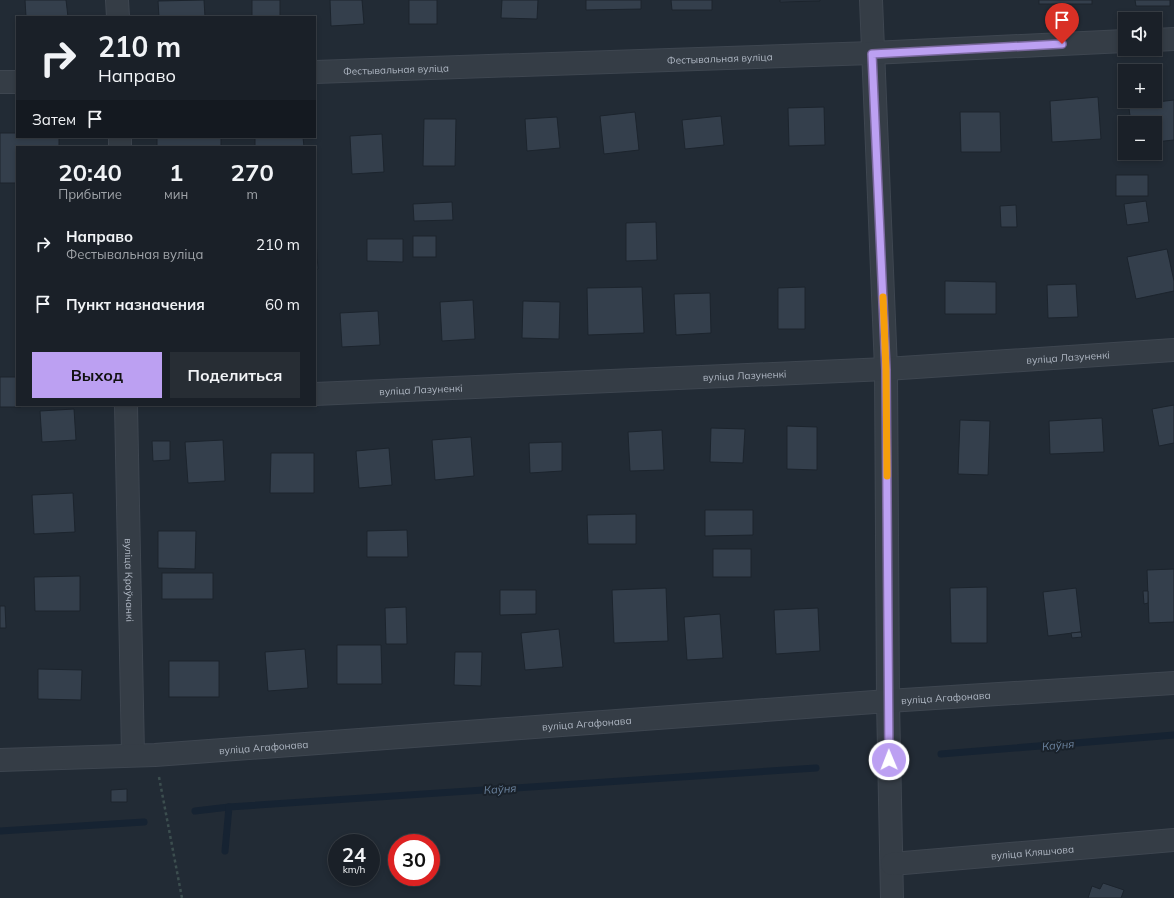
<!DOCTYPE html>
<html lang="ru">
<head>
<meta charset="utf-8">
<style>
  :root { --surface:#1a2028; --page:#272d34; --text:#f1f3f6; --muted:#9fa3a8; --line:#383e45; --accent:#bca0f2 }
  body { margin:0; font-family:Mulish,sans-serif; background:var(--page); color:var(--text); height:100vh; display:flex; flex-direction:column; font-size:15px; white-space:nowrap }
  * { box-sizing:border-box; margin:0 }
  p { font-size:13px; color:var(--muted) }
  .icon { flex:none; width:22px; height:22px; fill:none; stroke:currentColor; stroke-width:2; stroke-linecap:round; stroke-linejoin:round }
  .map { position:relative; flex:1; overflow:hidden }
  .side { position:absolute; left:16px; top:146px; width:300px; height:260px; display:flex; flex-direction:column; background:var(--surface); border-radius:0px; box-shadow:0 2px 6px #0003,0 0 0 1px var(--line) }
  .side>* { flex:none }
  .top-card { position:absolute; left:16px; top:16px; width:300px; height:122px; border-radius:0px; box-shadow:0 2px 6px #0003,0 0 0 1px var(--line); background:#1a2028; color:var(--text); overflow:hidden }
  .tools { position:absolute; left:1118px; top:12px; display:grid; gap:8px }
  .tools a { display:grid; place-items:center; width:44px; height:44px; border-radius:0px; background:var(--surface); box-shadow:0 2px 6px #0003,0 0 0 1px var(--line); font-size:20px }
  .speed { position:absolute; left:328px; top:834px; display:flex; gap:8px; font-size:20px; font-weight:700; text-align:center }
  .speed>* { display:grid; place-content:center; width:52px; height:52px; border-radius:50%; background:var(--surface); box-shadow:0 2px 6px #0003,0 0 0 1px var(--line); line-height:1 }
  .speed small { font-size:10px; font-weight:400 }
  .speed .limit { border:6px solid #d22; background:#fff; color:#111 }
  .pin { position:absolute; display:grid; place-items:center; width:34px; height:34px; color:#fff; margin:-41px -17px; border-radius:50% 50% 50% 0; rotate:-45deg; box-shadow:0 0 4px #0007 }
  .pin .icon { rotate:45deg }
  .me { position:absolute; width:44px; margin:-22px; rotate:359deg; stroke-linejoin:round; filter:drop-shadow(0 0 3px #0008) }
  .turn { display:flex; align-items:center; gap:14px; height:84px; padding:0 16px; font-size:18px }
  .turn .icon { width:52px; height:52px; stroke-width:2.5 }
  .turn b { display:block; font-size:28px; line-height:34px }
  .then { display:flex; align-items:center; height:38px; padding:0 16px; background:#0003; gap:8px; font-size:15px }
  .eta { display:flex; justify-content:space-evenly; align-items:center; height:68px; text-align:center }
  .eta b { font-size:24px; font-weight:700; line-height:28px }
  .cta { display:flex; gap:8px; margin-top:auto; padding:8px 16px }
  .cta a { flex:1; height:46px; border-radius:0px; background:var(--accent); color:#111; font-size:16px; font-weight:700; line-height:46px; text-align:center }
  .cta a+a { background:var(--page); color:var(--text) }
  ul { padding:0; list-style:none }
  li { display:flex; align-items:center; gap:12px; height:60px; padding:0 16px }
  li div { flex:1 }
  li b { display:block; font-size:15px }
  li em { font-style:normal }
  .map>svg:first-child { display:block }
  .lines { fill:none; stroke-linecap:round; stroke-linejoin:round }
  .stream { stroke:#162332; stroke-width:7 }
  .building { fill:#343f4c; stroke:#1c242d }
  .minor-casing { stroke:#3e4650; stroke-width:24 }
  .path { stroke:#3c4e4f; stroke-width:2.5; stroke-dasharray:3 3; stroke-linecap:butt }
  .minor { stroke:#353d46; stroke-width:22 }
  .route-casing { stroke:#7a689d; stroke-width:10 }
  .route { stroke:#bca0f2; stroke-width:7 }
  .slow { stroke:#f59e0b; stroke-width:7 }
  .labels { text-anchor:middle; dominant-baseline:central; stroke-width:4; stroke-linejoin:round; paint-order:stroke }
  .street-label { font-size:10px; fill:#afb7c3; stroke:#1a222b }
  .water-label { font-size:11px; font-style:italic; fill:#6b839f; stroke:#1a222b }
</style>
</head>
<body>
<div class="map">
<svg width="1174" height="898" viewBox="0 0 1174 898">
  <rect width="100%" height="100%" fill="#222b35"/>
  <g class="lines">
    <g class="stream">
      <polyline points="941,754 1174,735"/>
      <polyline points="195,811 229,807"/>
      <polyline points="0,831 144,822"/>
      <polyline points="225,851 229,807 816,768"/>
    </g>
  </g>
  <g class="building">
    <polygon points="25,0 66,0 68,17 26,17"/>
    <polygon points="204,0 205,17 159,17 158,1"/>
    <rect x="252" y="0" width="28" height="17"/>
    <polygon points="330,0 362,0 364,24 331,26"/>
    <rect x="409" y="0" width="28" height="24"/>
    <polygon points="502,0 538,0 537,19 501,18"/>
    <polygon points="586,0 641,0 641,9 586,10"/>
    <polygon points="671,0 712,0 712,10 672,10"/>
    <polygon points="780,0 820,0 820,1 780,2"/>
    <rect x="1039" y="0" width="53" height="4"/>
    <polygon points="1135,0 1170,0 1170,6 1136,6"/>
    <polygon points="1155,86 1157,102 1174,100 1174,140 1155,142 1155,123 1131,123 1128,101 1155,101"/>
    <polygon points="1098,97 1101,139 1052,142 1050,101"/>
    <polygon points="824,107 825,145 789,146 788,108"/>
    <polygon points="635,112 639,150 604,154 600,116"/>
    <polygon points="960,112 1000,112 1001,152 961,152"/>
    <polygon points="721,116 724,145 685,149 682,120"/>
    <polygon points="557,117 560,148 527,151 525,119"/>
    <polygon points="424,119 456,119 455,166 423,166"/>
    <polygon points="0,133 17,133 17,137 59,137 59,147 17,147 17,183 0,183"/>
    <polygon points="382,134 384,172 352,174 350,136"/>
    <rect x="157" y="137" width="64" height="10"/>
    <polygon points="255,137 303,137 304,147 255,147"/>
    <rect x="1116" y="175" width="32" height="21"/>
    <polygon points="1146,201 1149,222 1127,225 1124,204"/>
    <polygon points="452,202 453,220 414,221 413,204"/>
    <polygon points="1016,205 1017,227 1001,227 1000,206"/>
    <polygon points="656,222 657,260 626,261 626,223"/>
    <rect x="413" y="236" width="23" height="21"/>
    <polygon points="367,239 403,239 403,262 367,261"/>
    <polygon points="315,242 316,242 318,269 315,270"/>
    <polygon points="1167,249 1174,281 1174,291 1136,299 1127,257"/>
    <polygon points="945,281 996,282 996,314 945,314"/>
    <polygon points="1076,284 1078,317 1048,318 1047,285"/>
    <polygon points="642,287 644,333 588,335 587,288"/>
    <polygon points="805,287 805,329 778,329 778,288"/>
    <polygon points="710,293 711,333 676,335 674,294"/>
    <polygon points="473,300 475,339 442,341 440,302"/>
    <polygon points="523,301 560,302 559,339 522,338"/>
    <polygon points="378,311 380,345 342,347 340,313"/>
    <polygon points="0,377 17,377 17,405 21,405 21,407 0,407"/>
    <polygon points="1174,405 1174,443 1159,446 1152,409"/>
    <polygon points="74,409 76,440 42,442 40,411"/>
    <polygon points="1102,418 1104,452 1050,454 1049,421"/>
    <polygon points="960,420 990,421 988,475 958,474"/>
    <polygon points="787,426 817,427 817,470 787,469"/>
    <polygon points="711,428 745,429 743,463 710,462"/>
    <polygon points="662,430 664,470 630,471 628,432"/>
    <polygon points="471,437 474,476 435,480 432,440"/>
    <polygon points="223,440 225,481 188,483 185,442"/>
    <polygon points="152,441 170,441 170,460 153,461"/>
    <polygon points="562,442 562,471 530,473 529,443"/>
    <polygon points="389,448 392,485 359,488 356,451"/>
    <polygon points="271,453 314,453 314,493 270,493"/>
    <polygon points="73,493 75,532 34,534 32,495"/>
    <polygon points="705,510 753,510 753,535 705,536"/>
    <polygon points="636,514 636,544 588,544 587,515"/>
    <polygon points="407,530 408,557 367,557 367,531"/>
    <polygon points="158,531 196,531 195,569 158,568"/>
    <rect x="713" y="549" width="38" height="28"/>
    <polygon points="1174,569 1174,622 1149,623 1147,570"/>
    <rect x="162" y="573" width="51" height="26"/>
    <polygon points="80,576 80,611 35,611 34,577"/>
    <polygon points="987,587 987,643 951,643 950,588"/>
    <polygon points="666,588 668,641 614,643 612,590"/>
    <polygon points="1076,588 1081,632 1048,636 1043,592"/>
    <polygon points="500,590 536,590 536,614 500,615"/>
    <polygon points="1143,591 1148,591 1148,603 1144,604"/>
    <polygon points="0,606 5,606 6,628 0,628"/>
    <polygon points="406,607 407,644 386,644 385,608"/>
    <polygon points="818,608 820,651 776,654 774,610"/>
    <polygon points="720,614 723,658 687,660 684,617"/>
    <polygon points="559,629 563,667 525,670 521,633"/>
    <polygon points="1081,632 1082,637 1072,638 1071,633"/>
    <polygon points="337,645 381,645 382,684 337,684"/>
    <polygon points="305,649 308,688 268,691 265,652"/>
    <polygon points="455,652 482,652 481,686 454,685"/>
    <rect x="169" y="661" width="50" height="36"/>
    <polygon points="38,669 82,670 81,700 38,699"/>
    <polygon points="127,789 127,802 111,802 111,790"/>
    <polygon points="1103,883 1124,890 1121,898 1088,898 1092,886 1100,889"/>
  </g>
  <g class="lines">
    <g class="minor-casing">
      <g id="minor">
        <polyline points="117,0 118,17"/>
        <polyline points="871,0 886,369 888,701 892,898"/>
        <polyline points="1155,40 1174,39"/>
        <path id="s1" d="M315 72 872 53 1125 41"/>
        <polyline points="0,82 17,82"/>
        <polyline points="120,137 120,147"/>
        <path id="s2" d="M315 394 886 369 1174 350"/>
        <path id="s3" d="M126 405 133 755"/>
        <path id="s4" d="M0 760 155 755 888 701 1174 683"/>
        <path id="s5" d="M892 864 1174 840"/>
      </g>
    </g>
    <polyline class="path" points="159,777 182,898"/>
    <use href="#minor" class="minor"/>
  </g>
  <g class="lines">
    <g class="route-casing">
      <polyline id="route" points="889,760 886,370 872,54 1062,44"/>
    </g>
    <use href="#route" class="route"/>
    <polyline class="slow" points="883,297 886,370 887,476"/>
  </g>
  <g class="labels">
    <g class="street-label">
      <text stroke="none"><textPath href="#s1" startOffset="405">Фестывальная вуліца</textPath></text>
      <text stroke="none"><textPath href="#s1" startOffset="81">Фестывальная вуліца</textPath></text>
      <text stroke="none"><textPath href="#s2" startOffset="754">вуліца Лазуненкі</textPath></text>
      <text stroke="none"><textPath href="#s2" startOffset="430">вуліца Лазуненкі</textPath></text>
      <text stroke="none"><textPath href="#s2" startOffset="106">вуліца Лазуненкі</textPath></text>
      <text stroke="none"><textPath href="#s3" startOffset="175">вуліца Краўчанкі</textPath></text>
      <text stroke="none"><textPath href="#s4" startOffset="948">вуліца Агафонава</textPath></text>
      <text stroke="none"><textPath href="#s4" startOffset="588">вуліца Агафонава</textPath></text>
      <text stroke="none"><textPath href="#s4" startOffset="264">вуліца Агафонава</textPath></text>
      <text stroke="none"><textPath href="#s5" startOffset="141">вуліца Кляшчова</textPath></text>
    </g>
    <g class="water-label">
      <text transform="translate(1058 745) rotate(-5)">Каўня</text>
      <text transform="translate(500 789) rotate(-4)">Каўня</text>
    </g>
  </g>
</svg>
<div class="tools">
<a><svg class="icon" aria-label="sound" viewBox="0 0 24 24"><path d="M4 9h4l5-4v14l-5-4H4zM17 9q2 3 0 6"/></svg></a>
<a>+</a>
<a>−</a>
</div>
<div class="speed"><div>24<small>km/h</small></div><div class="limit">30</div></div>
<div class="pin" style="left:1062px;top:44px;background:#d93025"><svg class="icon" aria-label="arrive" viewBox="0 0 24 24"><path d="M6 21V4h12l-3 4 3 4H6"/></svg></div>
<svg class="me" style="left:889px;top:760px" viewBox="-20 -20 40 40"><circle r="17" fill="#bca0f2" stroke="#fff" stroke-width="3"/><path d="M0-11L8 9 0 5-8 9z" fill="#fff"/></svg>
<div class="top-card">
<div class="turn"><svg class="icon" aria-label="right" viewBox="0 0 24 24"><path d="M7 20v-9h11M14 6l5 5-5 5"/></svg><div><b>210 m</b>Направо</div></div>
<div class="then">Затем<svg class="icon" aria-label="arrive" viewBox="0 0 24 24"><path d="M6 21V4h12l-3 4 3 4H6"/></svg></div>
</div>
<section class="side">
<div class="eta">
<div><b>20:40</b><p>Прибытие</p></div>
<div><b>1</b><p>мин</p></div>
<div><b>270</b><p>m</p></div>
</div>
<ul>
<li><svg class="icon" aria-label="right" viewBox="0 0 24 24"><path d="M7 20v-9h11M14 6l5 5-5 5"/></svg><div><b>Направо</b><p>Фестывальная вуліца</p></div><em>210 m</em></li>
<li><svg class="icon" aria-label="arrive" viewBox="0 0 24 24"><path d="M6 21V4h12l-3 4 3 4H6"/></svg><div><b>Пункт назначения</b></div><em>60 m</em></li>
</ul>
<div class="cta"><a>Выход</a><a>Поделиться</a></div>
</section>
</div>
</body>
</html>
